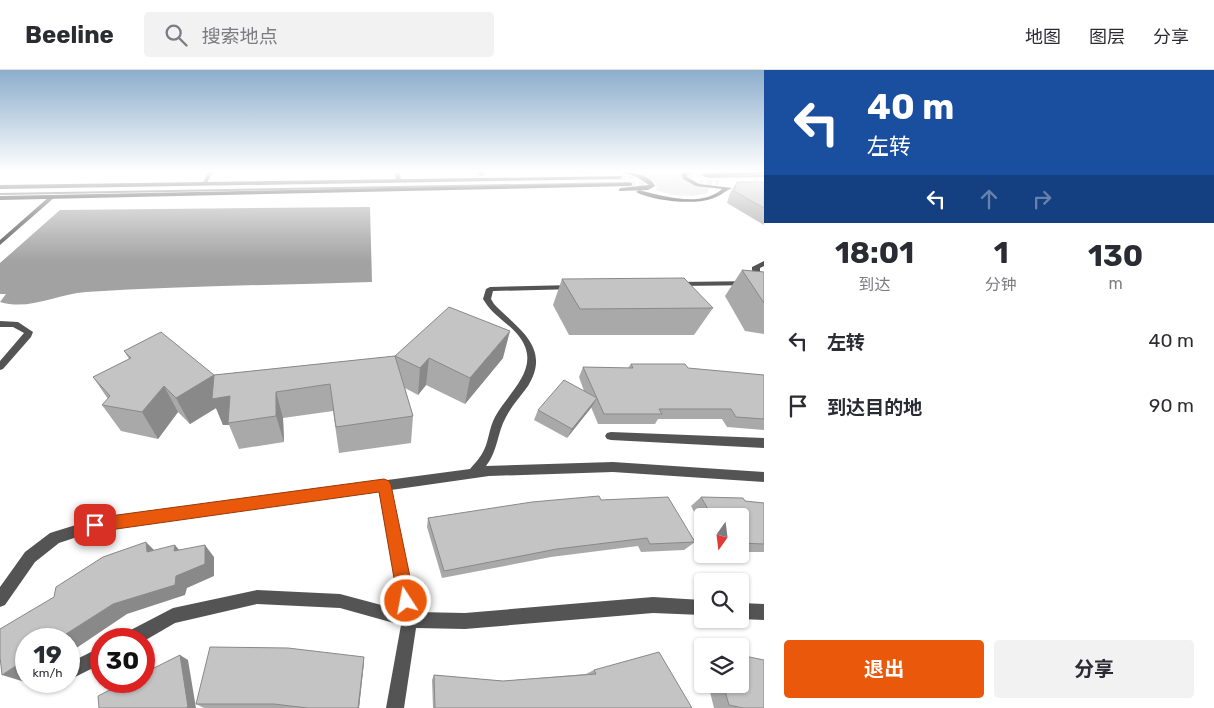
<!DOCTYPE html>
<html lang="zh">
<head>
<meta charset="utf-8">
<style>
  :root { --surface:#fff; --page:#f2f2f3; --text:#2b2b33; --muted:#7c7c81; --line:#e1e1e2; --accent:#ea580c }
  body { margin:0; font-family:Rubik,"Noto Sans SC",sans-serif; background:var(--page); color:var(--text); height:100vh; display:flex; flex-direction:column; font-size:19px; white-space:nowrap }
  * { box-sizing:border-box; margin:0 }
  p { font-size:16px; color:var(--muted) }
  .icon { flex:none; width:28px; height:28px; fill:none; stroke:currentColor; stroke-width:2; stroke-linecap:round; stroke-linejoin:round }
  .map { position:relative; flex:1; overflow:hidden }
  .panel { display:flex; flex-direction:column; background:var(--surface); width:450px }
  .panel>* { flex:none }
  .banner { background:#1a4fa0; color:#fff; overflow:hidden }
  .needle { width:32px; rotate:194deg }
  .controls { position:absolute; left:694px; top:438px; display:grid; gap:10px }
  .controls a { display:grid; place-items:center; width:55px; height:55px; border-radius:5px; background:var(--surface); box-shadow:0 1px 4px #0004; font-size:25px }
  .speed { position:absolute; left:15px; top:558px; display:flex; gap:10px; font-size:25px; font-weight:700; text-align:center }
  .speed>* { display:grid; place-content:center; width:65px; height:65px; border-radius:50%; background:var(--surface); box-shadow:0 1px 4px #0004; line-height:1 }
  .speed small { font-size:12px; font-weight:400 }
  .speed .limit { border:8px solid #d22; background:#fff; color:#111 }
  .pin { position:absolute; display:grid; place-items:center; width:42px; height:42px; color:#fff; margin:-21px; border-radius:10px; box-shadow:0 2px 8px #0006 }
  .me { position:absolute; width:55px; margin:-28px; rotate:349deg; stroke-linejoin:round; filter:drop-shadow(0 0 4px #0008) }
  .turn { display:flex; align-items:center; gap:18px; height:105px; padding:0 20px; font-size:22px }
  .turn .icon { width:65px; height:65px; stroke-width:2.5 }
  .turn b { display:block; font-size:35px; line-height:42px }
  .lanes { display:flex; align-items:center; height:48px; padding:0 20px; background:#0003; justify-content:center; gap:25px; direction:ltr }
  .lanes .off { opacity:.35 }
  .eta { display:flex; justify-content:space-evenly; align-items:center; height:85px; text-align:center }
  .eta b { font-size:30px; font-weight:700; line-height:35px }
  .cta { display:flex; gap:10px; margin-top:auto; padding:10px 20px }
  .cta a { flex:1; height:58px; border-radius:5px; background:var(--accent); color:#fff; font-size:20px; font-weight:700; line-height:58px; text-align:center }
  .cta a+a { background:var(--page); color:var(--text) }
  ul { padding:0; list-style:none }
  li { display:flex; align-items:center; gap:15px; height:65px; padding:0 20px }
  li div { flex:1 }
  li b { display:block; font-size:19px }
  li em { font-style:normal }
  header { display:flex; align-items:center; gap:30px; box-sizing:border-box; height:70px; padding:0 25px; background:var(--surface); border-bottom:1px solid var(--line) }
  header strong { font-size:24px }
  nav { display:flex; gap:28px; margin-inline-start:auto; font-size:18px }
  .search { width:350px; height:45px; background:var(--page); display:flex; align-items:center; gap:12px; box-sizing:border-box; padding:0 18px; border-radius:5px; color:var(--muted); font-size:19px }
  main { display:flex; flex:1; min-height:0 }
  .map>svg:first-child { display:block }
  .green { fill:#dbdbdb }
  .water { fill:#a2a2a2 }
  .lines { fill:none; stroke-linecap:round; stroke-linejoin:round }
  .secondary-tunnel { stroke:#d9d9d9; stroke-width:5.5; stroke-dasharray:5.5 3; stroke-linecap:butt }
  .service { fill:#545454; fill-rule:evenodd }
  .minor { fill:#545454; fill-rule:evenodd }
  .secondary { fill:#212121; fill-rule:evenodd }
  .wall { fill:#a9a9a9 }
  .shaded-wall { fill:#898989 }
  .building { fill:#c4c4c4; stroke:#898989 }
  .route { fill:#ea580c; stroke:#983908 }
</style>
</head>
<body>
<header>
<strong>Beeline</strong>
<div class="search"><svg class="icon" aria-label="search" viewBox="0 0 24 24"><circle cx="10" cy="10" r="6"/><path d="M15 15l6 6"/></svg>搜索地点</div>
<nav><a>地图</a><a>图层</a><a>分享</a></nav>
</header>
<main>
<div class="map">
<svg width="764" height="638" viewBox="0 0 764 638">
  <rect width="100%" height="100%" fill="#fff"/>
  <path class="green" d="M636 102H675L683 110 709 118 708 123C691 128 671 126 655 120L658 117 653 111Z"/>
  <path class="water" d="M370 137 372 212C276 215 181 216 86 222 56 224 30 241 0 232L6 224H0V193L60 140Z"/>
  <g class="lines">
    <g class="secondary-tunnel">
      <polyline points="620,107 705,105"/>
      <polyline points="630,114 719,113"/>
    </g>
    <g class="service">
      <polygon points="764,105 764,107 708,108 706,107 708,106"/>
      <polygon points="630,112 630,113 628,114 0,125 0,123"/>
    </g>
    <g class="minor">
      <polygon points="208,102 213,102 206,115 202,115"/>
      <polygon points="395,102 400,102 401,112 396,111"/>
      <polygon points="478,102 483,102 485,105 480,106"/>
      <polygon points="580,102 586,102 586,103 584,104"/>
      <polygon points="50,126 55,127 0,175 0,170"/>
      <polygon points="764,191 764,196 760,198 760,201 764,206 764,215 678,216 674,214 678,212 760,211 752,201 752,197"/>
      <path d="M573 215 577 217 576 219 493 221 491 229 494 234C517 258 552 277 528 316 521 326 512 335 506 347 497 363 498 381 486 396L613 392 764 402V412L613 402 489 406 391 420 416 542 465 543 653 527 702 530V545L653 543 465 559 416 558 404 638H386L401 555 340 538 257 534 175 553 144 571V569H123L125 563 173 538 257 520 340 524 400 540 379 421 95 461 59 473 35 492 5 535 0 537V517L25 482 50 463 95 449 470 399C475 393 481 387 484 380 489 370 489 358 495 347 509 321 544 297 518 265 509 254 496 247 487 235L483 229 486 219 490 217Z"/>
      <polygon points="0,251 18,252 33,262 31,267 3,299 0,300 0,291 24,263 13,257 0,257"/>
      <polygon points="611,362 764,368 764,378 611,370 607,369 605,366 607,363"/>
      <polygon points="740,533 764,534 764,550 740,549"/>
      <polygon points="101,577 101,594 69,610 69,593"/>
      <polygon points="40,611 59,611 57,617 48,621 42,619"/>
    </g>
    <g class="secondary">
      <path d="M622 102C633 102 650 105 655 116L648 120 619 121V119L621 118 649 115 637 107Z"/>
      <path d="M685 102H692L687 105V107L699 114 732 118C725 121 719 127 711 129 693 135 653 131 636 122L639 120C663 126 701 138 722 119L696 116 683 109 681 104Z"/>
      <polygon points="764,102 764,104 705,107 702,105 705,103"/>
      <polygon points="622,106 620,109 0,119 0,115"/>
      <polygon points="632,113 632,115 630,116 0,130 0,126"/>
    </g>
  </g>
  <g class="wall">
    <polygon points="737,112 764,112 764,155 727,133 730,123"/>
    <polygon points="742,200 764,202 764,264 745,261 725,226"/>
    <polygon points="562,209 713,238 694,265 569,265 553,235"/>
    <polygon points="124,281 214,305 395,286 503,288 465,334 426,315 418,325 405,318 413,346 411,373 339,383 333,341 283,348 284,372 239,379 229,355 223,355 216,338 190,354 178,342 158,369 121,361 102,335 108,329 93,307 129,289"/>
    <polygon points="631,294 764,305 764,360 727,357 722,349 658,349 655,354 598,354 591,337 567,368 534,350 538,340 584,321 579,307 583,297 628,298"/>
    <polygon points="701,427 764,433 764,482 740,482 740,446 702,446 702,457 691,436"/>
    <polygon points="601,430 695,472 684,480 641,482 638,476 551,487 442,508 427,457 428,448"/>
    <polygon points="702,583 702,595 700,584"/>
    <polygon points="364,587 364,592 359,638 204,638 196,634"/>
    <polygon points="594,600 692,638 433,638 432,610 434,605 503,611 586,604"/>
    <polygon points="708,614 740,614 764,638 714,638"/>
  </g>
  <g class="shaded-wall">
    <polygon points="510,261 503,288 465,334 470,308"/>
    <polygon points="429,288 426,315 418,325 420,298"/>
    <polygon points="214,305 230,326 228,353 229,355 223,355 216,338 190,354 176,328"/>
    <polygon points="164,316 178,342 158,369 142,342"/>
    <polygon points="276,322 283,348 284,372 276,346"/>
    <polygon points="597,328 591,338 567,368 572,359"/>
    <polygon points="146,472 158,484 147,482"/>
    <polygon points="175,475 185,487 174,481"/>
    <polygon points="205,475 214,487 214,506 187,518 185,525 127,544 69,583 69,569 58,569 113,534 176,506"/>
    <polygon points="180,585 188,590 196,638 186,638"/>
    <polygon points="364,587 364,592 359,638 358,638"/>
    <polygon points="26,589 26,611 25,612 2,605"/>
  </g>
  <g class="building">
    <polygon points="737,112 764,112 764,138 734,121"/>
    <polygon points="742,200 764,202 764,233"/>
    <polygon points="684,208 713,238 580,239 562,209"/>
    <polygon points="449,237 510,261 470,308 429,288 420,298 395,286"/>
    <polygon points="161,262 214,305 176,328 164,316 142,342 102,335 110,326 93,307 131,288 124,281"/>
    <polygon points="395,286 413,346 336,357 330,314 276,322 276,346 228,353 230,326 212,329 214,305"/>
    <polygon points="631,294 685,294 688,298 764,305 764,349 736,347 731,339 659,339 662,344 604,344 583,297 633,298"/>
    <polygon points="564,310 597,328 572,359 538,340"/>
    <polygon points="599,426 601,430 668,427 695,472 650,474 647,468 557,479 444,501 428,448 532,432"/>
    <polygon points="701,427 743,428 745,431 764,433 764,474 740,473 740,446 712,446"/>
    <polygon points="146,472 147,482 175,475 174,481 205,475 205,494 176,506 175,515 113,534 58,569 26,569 26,589 2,605 0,587 0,559 54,527 56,517 103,487"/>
    <polygon points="210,577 288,578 364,587 358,638 308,638 274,634 196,634"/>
    <polygon points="659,582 692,638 435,638 434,605 503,611 596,604 594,600"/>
    <polygon points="180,585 188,637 186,638 99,638 98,626 127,611 144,611 144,603"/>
    <polygon points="740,585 764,590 764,638 743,638 729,635 723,614 740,614"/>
  </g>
  <linearGradient id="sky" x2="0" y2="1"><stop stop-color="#8cadcc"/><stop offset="0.53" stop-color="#fff"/><stop offset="1" stop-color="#fff" stop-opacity="0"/></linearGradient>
  <rect width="764" height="191" fill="url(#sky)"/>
  <polygon class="route" points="384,409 389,411 391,415 415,531 412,537 406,539 401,537 398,531 379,422 95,462 90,460 88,455 90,450 95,448"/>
</svg>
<div class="controls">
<a><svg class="needle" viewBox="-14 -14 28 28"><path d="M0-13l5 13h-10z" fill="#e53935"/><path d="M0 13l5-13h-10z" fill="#7c7c81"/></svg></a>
<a><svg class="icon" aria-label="search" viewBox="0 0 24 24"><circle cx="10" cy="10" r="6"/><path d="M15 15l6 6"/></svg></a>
<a><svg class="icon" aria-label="layers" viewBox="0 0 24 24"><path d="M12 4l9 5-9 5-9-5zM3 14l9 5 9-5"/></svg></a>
</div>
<div class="speed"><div>19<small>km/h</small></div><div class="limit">30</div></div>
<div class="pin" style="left:95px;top:455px;background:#d93025"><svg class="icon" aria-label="arrive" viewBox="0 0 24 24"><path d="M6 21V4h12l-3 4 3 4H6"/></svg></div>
<svg class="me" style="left:406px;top:531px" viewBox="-20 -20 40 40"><circle r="17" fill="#ea580c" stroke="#fff" stroke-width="3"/><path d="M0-11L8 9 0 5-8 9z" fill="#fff"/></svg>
</div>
<section class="panel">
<div class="banner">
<div class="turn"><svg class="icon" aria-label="left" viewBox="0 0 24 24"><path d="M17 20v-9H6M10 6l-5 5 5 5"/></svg><div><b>40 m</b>左转</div></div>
<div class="lanes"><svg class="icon" aria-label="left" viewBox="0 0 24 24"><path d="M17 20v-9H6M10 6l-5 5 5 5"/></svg><svg class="icon off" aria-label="ahead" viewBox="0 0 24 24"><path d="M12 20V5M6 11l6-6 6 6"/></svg><svg class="icon off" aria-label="right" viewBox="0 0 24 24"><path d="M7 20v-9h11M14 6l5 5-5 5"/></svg></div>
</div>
<div class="eta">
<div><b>18:01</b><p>到达</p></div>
<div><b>1</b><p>分钟</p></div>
<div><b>130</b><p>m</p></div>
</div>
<ul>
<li><svg class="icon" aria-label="left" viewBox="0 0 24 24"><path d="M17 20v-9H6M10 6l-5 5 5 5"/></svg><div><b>左转</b></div><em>40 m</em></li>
<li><svg class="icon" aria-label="arrive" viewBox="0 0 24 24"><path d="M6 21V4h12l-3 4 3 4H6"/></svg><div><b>到达目的地</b></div><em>90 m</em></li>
</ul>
<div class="cta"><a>退出</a><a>分享</a></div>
</section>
</main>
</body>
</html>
